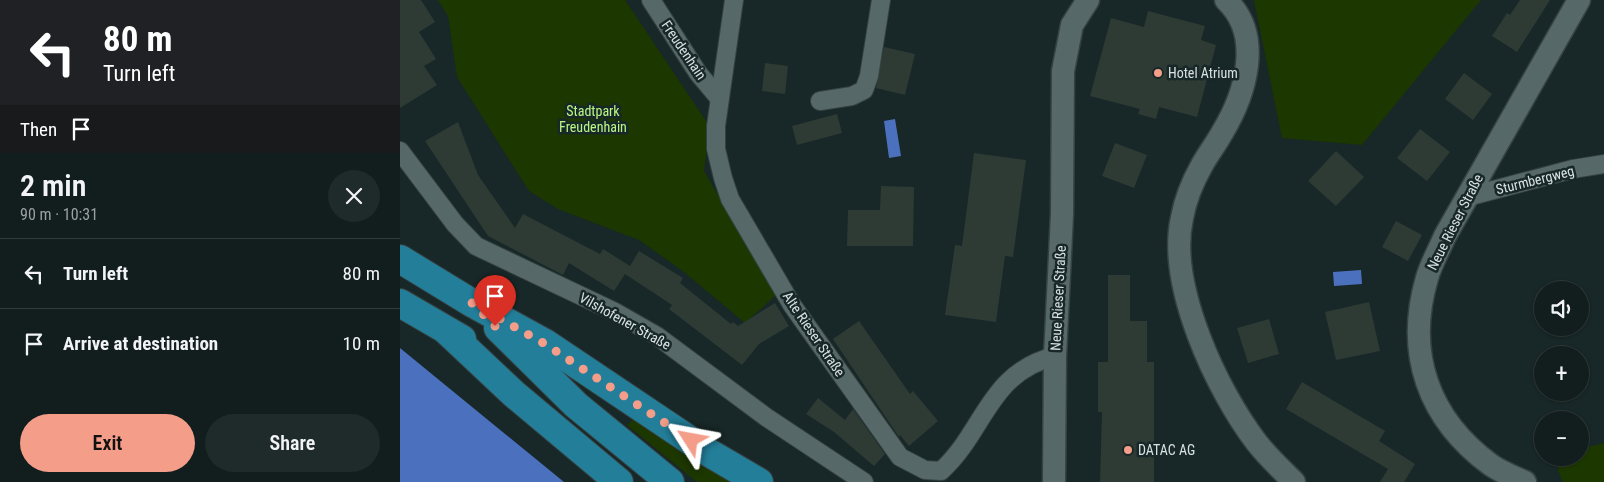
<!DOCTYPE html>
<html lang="en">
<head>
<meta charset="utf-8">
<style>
  :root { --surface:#121d1d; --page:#1f2a2a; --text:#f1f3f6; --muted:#9ca2a4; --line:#313b3b; --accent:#f49e8a }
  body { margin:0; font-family:"Roboto Condensed",sans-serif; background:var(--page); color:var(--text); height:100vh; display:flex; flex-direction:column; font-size:19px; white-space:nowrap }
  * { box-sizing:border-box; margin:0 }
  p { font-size:16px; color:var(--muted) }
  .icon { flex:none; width:28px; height:28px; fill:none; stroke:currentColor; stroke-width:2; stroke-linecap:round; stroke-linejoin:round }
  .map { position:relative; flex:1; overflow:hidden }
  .sheet { display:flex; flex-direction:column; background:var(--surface); width:400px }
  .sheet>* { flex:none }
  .guide { background:#202124; color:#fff; overflow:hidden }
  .tools { position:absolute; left:1134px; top:281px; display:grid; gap:10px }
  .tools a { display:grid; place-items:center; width:55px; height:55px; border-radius:50%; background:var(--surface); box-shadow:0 1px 4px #0004,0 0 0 1px var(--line); font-size:25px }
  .pin { position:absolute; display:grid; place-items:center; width:42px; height:42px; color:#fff; margin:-51px -21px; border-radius:50% 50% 50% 0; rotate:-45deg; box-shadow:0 0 5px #0007 }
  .pin .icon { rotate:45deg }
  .me { position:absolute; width:55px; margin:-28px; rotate:304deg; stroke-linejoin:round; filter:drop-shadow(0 0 4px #0008) }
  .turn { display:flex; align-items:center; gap:18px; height:105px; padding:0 20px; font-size:22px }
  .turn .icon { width:65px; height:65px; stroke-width:2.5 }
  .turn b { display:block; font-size:35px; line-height:42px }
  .then { display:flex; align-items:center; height:48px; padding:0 20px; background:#0003; gap:10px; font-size:19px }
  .round { display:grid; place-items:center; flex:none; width:52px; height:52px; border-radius:26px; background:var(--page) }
  .headline { display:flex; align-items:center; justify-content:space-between; height:85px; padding:0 20px }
  h1 { font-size:30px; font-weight:600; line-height:38px }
  .cta { display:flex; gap:10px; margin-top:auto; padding:10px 20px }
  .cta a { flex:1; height:58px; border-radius:30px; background:var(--accent); color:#111; font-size:20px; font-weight:600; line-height:58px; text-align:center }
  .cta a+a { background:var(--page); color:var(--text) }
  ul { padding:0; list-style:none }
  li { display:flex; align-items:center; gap:15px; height:70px; padding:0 20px; border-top:1px solid var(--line) }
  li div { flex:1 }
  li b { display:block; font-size:19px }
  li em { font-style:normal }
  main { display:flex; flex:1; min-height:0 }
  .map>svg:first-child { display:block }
  .green { fill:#1d3700 }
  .water { fill:#4b71be }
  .building { fill:#2e3b35 }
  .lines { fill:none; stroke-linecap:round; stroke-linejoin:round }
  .minor-casing { stroke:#364242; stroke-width:20 }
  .tertiary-casing { stroke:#364242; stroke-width:25 }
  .primary-casing { stroke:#364242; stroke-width:30 }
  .minor { stroke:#576868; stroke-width:18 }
  .tertiary { stroke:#576868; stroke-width:22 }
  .primary { stroke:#237e99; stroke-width:28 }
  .route { stroke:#f49e8a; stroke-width:9; stroke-dasharray:0 16.2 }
  .poi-dot { fill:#f49e8a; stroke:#182727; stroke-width:2 }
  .labels { text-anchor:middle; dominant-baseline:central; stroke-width:5; stroke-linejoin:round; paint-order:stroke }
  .street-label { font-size:14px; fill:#d8e2e2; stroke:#182727 }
  .poi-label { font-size:14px; fill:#d8e2e2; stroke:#182727; text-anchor:start }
  .park-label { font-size:14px; fill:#b9f684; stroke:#182727 }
</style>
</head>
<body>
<main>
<section class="sheet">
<div class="guide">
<div class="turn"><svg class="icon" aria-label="left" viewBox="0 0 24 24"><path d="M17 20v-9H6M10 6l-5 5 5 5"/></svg><div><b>80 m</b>Turn left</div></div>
<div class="then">Then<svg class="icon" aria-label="arrive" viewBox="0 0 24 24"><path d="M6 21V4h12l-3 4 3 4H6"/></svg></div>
</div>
<div class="headline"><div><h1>2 min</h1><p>90 m · 10:31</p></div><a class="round"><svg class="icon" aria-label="close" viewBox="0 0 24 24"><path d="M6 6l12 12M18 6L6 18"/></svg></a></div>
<ul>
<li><svg class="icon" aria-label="left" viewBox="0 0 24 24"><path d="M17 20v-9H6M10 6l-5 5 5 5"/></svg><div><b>Turn left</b></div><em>80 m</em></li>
<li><svg class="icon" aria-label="arrive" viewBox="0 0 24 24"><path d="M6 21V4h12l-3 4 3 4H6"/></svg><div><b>Arrive at destination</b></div><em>10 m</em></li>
</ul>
<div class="cta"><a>Exit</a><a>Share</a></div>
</section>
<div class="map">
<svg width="1204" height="482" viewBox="0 0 1204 482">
  <rect width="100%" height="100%" fill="#182727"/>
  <g class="green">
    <polygon points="38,0 225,0 310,127 304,171 376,295 345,323 284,272 239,240 158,209 129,191 57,77 48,16"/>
    <polygon points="854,0 1081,0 962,145 882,138"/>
    <polygon points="236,417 338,482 297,482 227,425"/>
    <polygon points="1204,443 1204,482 1163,482 1158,471 1158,463 1163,458 1180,458 1180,449"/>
  </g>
  <g class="water">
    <polygon points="495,119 501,156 489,158 484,121"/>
    <polygon points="961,270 962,284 934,286 933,272"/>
    <polygon points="0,348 164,482 0,482"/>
  </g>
  <g class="building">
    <polygon points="0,0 21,0 35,22 19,32 36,59 24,66 37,85 0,108"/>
    <polygon points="1120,0 1150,0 1117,52 1092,36 1107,13 1110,15"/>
    <polygon points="748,11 805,26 801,40 816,45 797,117 759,107 756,119 738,114 740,109 690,96 711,18 744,27"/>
    <polygon points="484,47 515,54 505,95 476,88"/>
    <polygon points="365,63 388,66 385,94 362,91"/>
    <polygon points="1064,73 1092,94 1073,120 1045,99"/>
    <polygon points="437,114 442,133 397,145 392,126"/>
    <polygon points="58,122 78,175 115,228 123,214 200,254 203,249 230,266 239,251 283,278 280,283 331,324 333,322 338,326 375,303 389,326 359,344 342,365 269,309 272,305 225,274 214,291 169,263 163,275 88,236 25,141"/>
    <polygon points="1020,129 1050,152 1027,181 997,158"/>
    <polygon points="715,143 747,155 734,188 702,176"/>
    <polygon points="936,151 964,177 936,206 908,181"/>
    <polygon points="574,153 626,160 613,257 605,256 596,322 545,315 555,245 562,246"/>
    <polygon points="481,186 514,187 513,246 447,246 448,210 480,210"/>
    <polygon points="996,221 1022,235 1008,261 982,247"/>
    <polygon points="708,275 730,275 730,321 747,321 747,362 754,362 754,482 700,482 702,412 698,412 698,362 708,362"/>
    <polygon points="969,302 980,351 936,360 925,312"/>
    <polygon points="869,319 879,354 848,363 837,328"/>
    <polygon points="459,321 510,394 513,391 538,421 509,446 500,435 499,437 433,339"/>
    <polygon points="902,382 985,431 979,441 1015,464 1004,482 980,482 988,469 886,409"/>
    <polygon points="418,398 445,420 453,409 485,454 474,466 434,432 406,414"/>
  </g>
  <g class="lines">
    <g class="minor-casing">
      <g id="minor">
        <polyline points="251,0 298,73 319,98"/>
        <path d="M334 0 316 126V149L323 178 330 199 392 305 500 457 525 470 541 471C585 431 588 373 655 356"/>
        <polyline points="420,101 452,96 464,90 469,76 481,0"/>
        <polyline points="0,151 55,224 76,246 215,312 257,336 366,417 464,482"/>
        <polyline points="1067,197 1173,169 1204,164"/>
      </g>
    </g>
    <g class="tertiary-casing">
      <g id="tertiary">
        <path d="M826 0C864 36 845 95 822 133 816 144 808 154 802 165 793 181 785 201 782 218 767 285 817 391 857 443 868 457 881 469 894 482"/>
        <polyline points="654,482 655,356 662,214 663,71 672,25 688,0"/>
        <path d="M1125 482C1114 477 1101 472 1091 465 1028 419 1005 353 1027 278 1031 264 1039 250 1045 236L1179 0"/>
      </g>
    </g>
    <g class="primary-casing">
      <g id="primary">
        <polyline points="0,259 72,303 145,343 306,451 359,482"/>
        <polyline points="0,303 62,339"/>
        <polyline points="98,328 176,405 270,482"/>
        <polyline points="47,331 114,394 219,482"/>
      </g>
    </g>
    <use href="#minor" class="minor"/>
    <use href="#tertiary" class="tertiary"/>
    <use href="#primary" class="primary"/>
  </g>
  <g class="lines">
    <polyline class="route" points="95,326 72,303 145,344 291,440"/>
  </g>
  <g class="poi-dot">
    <circle cx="758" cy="73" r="5"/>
    <circle cx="728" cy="450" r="5"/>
  </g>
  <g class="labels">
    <g class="street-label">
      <text transform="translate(284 50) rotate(56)">Freudenhain</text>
      <text transform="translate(1135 180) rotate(-14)">Sturmbergweg</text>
      <text transform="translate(1055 222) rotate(-63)">Neue Rieser Straße</text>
      <text transform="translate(658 298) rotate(-87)">Neue Rieser Straße</text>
      <text transform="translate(225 321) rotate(29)">Vilshofener Straße</text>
      <text transform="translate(414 334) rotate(56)">Alte Rieser Straße</text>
    </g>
    <g class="poi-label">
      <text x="768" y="73">Hotel Atrium</text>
      <text x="738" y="450">DATAC AG</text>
    </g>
    <g class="park-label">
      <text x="193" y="111">Stadtpark<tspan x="193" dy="16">Freudenhain</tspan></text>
    </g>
  </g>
</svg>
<div class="tools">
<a><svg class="icon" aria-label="sound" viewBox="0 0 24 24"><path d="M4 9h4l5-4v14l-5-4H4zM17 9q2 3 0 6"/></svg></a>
<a>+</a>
<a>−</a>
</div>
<div class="pin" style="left:95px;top:326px;background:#d93025"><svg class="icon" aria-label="arrive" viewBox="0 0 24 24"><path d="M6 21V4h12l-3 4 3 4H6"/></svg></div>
<svg class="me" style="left:291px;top:440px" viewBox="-20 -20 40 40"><path d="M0-17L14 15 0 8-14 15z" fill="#f49e8a" stroke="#fff" stroke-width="4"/></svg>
</div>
</main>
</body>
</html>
